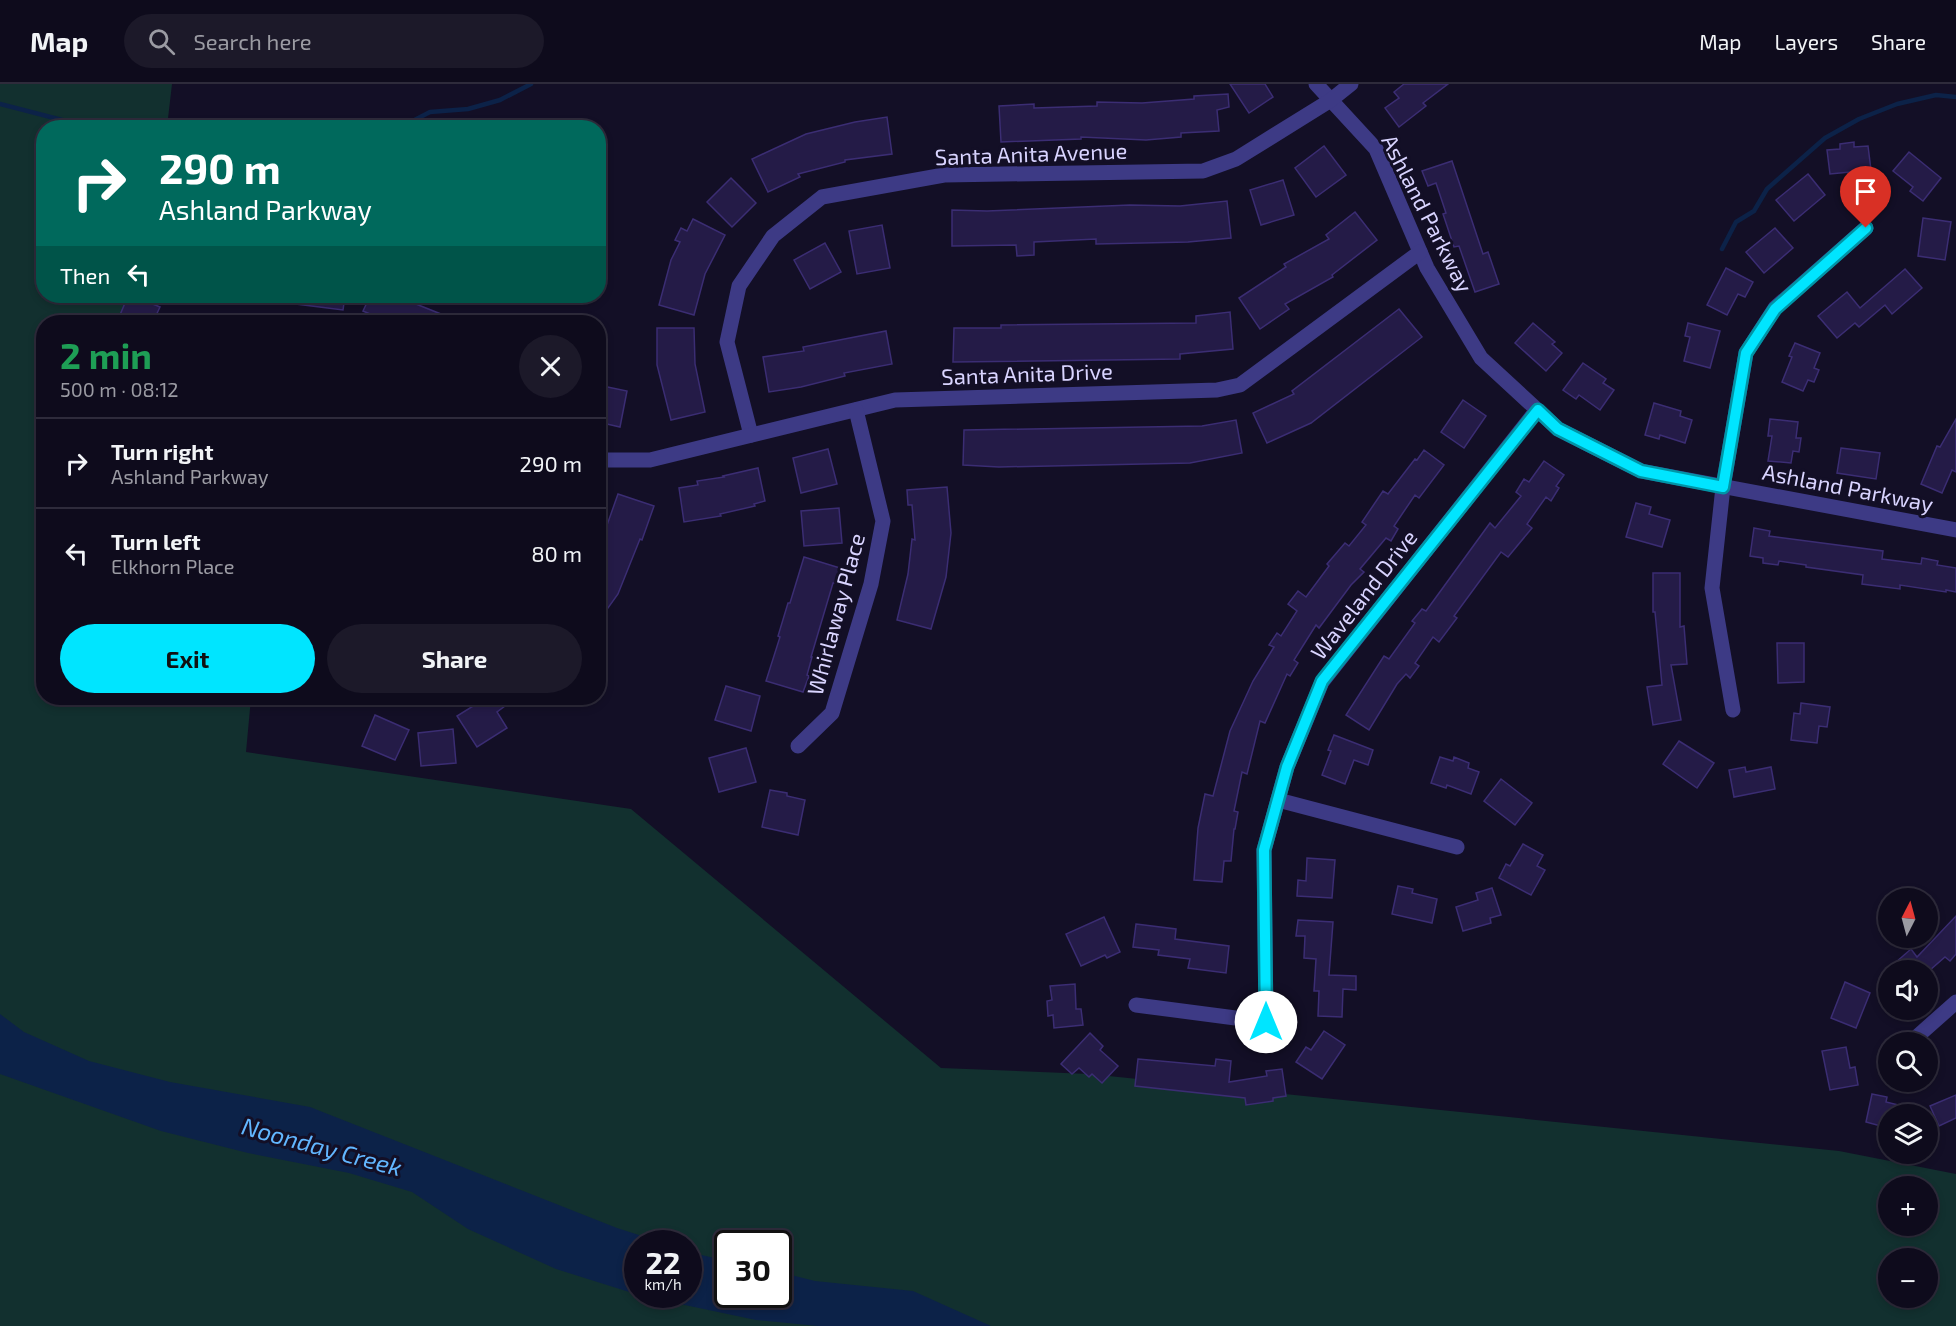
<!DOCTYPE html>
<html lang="en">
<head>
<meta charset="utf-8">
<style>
  :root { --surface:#0e0b1c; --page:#1c1929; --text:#f1f3f6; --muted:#9b9ba3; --line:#2e2b3b; --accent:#00e5ff }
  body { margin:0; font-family:"Exo 2",sans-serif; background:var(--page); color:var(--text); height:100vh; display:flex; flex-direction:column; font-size:22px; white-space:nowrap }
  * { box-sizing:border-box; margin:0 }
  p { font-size:20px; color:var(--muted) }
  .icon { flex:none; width:33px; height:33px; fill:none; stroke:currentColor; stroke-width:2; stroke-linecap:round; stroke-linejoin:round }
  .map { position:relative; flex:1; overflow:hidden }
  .details { position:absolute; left:36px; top:231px; width:570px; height:390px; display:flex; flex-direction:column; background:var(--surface); border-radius:24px; box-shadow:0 3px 9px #0003,0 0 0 2px var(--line) }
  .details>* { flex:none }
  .top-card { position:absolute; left:36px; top:36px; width:570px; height:183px; border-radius:24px; box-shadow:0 3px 9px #0003,0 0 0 2px var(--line); background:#00695c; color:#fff; overflow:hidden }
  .needle { width:39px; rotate:6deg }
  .buttons { position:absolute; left:1878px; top:804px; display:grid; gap:12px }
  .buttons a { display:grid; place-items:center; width:60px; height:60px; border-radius:50%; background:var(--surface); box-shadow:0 3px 9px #0003,0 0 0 2px var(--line); font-size:30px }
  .speed { position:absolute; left:624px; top:1146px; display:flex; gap:12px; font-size:30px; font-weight:700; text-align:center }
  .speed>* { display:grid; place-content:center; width:78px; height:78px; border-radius:50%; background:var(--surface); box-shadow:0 3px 9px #0003,0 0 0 2px var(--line); line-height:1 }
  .speed small { font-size:15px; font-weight:400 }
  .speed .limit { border:3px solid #111; border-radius:9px; background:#fff; color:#111 }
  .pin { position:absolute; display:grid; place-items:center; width:51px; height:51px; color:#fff; margin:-62px -26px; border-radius:50% 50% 50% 0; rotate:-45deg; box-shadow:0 0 6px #0007 }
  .pin .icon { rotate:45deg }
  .me { position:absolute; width:66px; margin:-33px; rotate:0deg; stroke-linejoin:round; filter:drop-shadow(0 0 4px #0008) }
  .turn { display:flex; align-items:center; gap:21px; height:126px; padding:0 24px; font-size:27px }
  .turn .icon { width:78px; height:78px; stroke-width:2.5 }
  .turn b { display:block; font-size:42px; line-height:51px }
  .then { display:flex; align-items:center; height:57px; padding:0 24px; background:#0003; gap:12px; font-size:22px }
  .round { display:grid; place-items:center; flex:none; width:63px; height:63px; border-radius:32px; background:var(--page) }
  .overview { display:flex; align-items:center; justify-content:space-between; height:102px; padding:0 24px }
  h1 { font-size:36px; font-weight:700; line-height:45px; color:#1e9e55 }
  .action { display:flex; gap:12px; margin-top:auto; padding:12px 24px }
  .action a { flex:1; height:69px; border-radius:36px; background:var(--accent); color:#111; font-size:24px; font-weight:700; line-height:69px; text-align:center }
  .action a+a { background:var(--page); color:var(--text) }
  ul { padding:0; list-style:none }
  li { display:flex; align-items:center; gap:18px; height:90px; padding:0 24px; border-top:2px solid var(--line) }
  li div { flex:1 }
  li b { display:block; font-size:22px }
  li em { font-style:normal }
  header { display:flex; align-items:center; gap:36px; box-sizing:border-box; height:84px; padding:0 30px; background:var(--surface); border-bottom:2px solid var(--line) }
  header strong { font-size:28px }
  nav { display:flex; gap:33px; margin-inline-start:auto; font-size:21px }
  .search { width:420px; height:54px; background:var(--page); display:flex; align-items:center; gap:15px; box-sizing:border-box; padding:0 21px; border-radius:33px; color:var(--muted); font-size:22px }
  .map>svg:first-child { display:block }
  .green { fill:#12302f; fill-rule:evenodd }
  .water { fill:#0c2248 }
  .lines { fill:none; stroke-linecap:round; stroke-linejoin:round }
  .stream { stroke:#0c2248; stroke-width:4.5 }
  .building { fill:#241b47; stroke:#3b2d73; stroke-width:1.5 }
  .minor { stroke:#3d3a85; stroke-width:15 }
  .route-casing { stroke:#0095a6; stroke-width:15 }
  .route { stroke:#00e5ff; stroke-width:10 }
  .labels { text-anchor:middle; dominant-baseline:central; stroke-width:6; stroke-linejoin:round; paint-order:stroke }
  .street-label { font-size:22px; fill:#d9d4ff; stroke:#130f26 }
  .water-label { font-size:24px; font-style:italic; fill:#62b6ff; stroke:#130f26 }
</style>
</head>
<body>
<header>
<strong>Map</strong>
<div class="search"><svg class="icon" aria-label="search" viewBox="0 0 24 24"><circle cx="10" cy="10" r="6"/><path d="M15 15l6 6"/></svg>Search here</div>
<nav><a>Map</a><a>Layers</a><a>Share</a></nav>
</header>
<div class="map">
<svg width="1956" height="1242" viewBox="0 0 1956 1242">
  <rect width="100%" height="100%" fill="#130f26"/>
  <path class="green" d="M0 0H172L167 43 44 44V212H150L147 238H44V614H251L246 668 631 725 941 984 1089 990 1839 1067 1956 1090V1242H0ZM1888 1102H1928V1142H1888ZM638 1160H688V1210H638ZM728 1160H778V1210H728ZM1888 1174H1928V1214H1888Z"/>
  <polygon class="water" points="0,930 24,948 89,977 170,998 310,1023 617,1144 664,1159 638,1160 638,1210 688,1210 689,1168 727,1177 728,1210 778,1210 779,1188 815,1197 913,1207 991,1242 818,1242 756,1236 642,1212 556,1185 468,1145 412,1108 349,1089 248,1069 161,1047 0,990"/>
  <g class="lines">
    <g class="stream">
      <polyline points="0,20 93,44"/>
      <polyline points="399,44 430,28 468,25 500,16 531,0"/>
      <polyline points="1722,165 1736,138 1754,127 1767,105 1825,54 1859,35 1897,20 1936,11 1956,13"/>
    </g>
  </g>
  <g class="building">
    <polygon points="1230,0 1265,0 1273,13 1249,29"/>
    <polygon points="1404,0 1448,0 1423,19 1426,22 1399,43 1385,24 1399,14 1394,8"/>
    <polygon points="1228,10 1229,23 1217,26 1219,47 1181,49 1181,53 1146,56 1081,53 1081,55 1001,58 999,22 1034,20 1034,24 1097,22 1097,18 1142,19 1194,15 1194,12"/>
    <polygon points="887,33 892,70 845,76 845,78 798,90 800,93 768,108 752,75 806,50 855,38"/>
    <polygon points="1854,58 1854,63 1868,62 1871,86 1830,90 1827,66 1840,65 1840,60"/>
    <polygon points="1324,62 1346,91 1316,113 1295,84"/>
    <polygon points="1909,68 1941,94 1923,117 1910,107 1913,103 1893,87"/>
    <polygon points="1452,77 1483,170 1488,168 1499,200 1475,208 1459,162 1454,163 1443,130 1446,129 1436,99 1428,102 1422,87"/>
    <polygon points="1808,90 1825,111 1794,137 1776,116"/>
    <polygon points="731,94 756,119 732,143 707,118"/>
    <polygon points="1283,96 1294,131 1261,141 1250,106"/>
    <polygon points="1227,117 1231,154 1188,158 1096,160 1096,155 1034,158 1034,171 1017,172 1016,161 952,162 952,126 987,127 1130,121 1180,122"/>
    <polygon points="1355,128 1377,156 1332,191 1333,193 1285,220 1289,225 1260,245 1239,214 1286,183 1284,180 1329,155 1326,151"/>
    <polygon points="1923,134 1951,138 1945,176 1918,172"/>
    <polygon points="693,135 725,151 705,190 694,231 659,221 671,176 680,158 675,156 681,144 687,147"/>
    <polygon points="882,141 890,184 857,190 849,147"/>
    <polygon points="1775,144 1793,164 1764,189 1746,168"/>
    <polygon points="825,159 841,188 810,205 794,176"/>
    <polygon points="1726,184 1753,198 1745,213 1738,210 1727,231 1707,221"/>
    <polygon points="1905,185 1922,204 1892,230 1885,221 1859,243 1855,239 1837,254 1818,232 1847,208 1860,224"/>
    <polygon points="128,212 133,212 160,223 153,238 117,238"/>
    <polygon points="296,212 345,212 343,226 296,220"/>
    <polygon points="370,212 408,212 406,216 461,238 389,238 363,227"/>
    <polygon points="1399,225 1422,253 1311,339 1267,359 1253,329 1294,310 1292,307"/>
    <polygon points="1230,228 1233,265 1180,270 1180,275 953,278 954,244 1001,244 1001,241 1196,239 1196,232"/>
    <polygon points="1533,239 1555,258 1552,260 1562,269 1546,287 1515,259"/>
    <polygon points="1688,239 1720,247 1710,284 1684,277 1690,253 1685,252"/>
    <polygon points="657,244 694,244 695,280 705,328 671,336 657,281"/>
    <polygon points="886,247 892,280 844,289 845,292 801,303 769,308 763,273 804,267 803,263"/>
    <polygon points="1795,259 1820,269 1814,284 1819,286 1814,298 1808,296 1803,307 1782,298 1792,273 1789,272"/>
    <polygon points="1583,279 1606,295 1603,299 1614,306 1600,326 1579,311 1576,315 1563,306"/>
    <polygon points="598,301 627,307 620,343 598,338"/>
    <polygon points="1463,316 1486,332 1464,364 1441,348"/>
    <polygon points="1654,319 1681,327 1680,332 1692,336 1685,359 1660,351 1659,355 1645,351"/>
    <polygon points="1770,335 1798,338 1796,354 1801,354 1799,368 1793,367 1791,379 1768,377 1772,352 1768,352"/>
    <polygon points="1956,335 1956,388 1952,386 1942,409 1921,400 1937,362 1940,363"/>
    <polygon points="1236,336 1242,369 1190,379 999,383 963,381 964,346 1202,342"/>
    <polygon points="1841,364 1880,369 1876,395 1837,389"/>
    <polygon points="828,365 837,400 801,409 793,374"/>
    <polygon points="1424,366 1444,381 1419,414 1415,411 1394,442 1398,445 1391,457 1386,454 1360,485 1364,488 1351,501 1319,544 1316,541 1294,576 1298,579 1290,592 1287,590 1265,639 1260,637 1247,690 1242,688 1234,727 1238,728 1235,745 1234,745 1231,777 1224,777 1222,798 1194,796 1198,744 1205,710 1213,712 1230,647 1253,597 1274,563 1269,561 1277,549 1281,552 1297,527 1288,520 1298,507 1306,513 1329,482 1327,480 1345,459 1349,462 1366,441 1362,438 1383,407 1388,410 1415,375 1417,376"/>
    <polygon points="1544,377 1564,391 1556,402 1559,404 1551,417 1546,413 1527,440 1532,444 1508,473 1501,468 1454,532 1457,534 1439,558 1433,553 1415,579 1419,582 1410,594 1406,590 1397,600 1369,646 1346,631 1384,572 1389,575 1415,539 1412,537 1422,525 1426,527 1490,439 1495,444 1521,412 1516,408 1524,395 1529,398"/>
    <polygon points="758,384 765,417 754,420 755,422 720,430 721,432 684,438 679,404 698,401 697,397 724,393 723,392"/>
    <polygon points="947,403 951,449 946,493 931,545 897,536 908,490 912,455 915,456 912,421 908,421 907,406"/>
    <polygon points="618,410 654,422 642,456 640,455 618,510 598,538 598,457 601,458"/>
    <polygon points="1636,419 1651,423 1649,430 1670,436 1662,463 1626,453"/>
    <polygon points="839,424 842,459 804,462 801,427"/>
    <polygon points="1754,444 1770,447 1769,452 1883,467 1882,475 1921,480 1922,474 1938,477 1937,481 1956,484 1956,508 1946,506 1946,508 1900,501 1900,505 1862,500 1863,491 1806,483 1806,481 1779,477 1778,481 1763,479 1763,474 1750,472"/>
    <polygon points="804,473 840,484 835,499 833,499 811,573 812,573 807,591 809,592 803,608 766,597 780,553 778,552 788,519 790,519"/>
    <polygon points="1653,489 1680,489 1680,543 1684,542 1687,580 1671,581 1681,636 1653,641 1647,603 1662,601 1655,528 1653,528"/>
    <polygon points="1777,559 1804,559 1804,598 1778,599"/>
    <polygon points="726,602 760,612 751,647 715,636"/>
    <polygon points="486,614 516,614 497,628 507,644 477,663 457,632"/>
    <polygon points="1801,619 1830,623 1827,643 1819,642 1817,659 1791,656 1794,629 1800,630"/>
    <polygon points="375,631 409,646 395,676 362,662"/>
    <polygon points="453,645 456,679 421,682 418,649"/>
    <polygon points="1334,651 1373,666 1368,681 1354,676 1345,700 1322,691 1331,667 1328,666"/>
    <polygon points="1679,657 1714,679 1697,704 1663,680"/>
    <polygon points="746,664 756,698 719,708 709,674"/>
    <polygon points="1440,673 1453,677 1454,673 1469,679 1468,684 1479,688 1471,710 1447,701 1446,704 1431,699"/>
    <polygon points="1745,683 1746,688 1771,683 1775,705 1734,713 1729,686"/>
    <polygon points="1501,695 1532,719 1515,741 1484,717"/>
    <polygon points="770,706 787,709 787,712 805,716 798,751 762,743"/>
    <polygon points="1523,760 1543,771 1537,782 1545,786 1531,811 1499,794 1506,780 1510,782"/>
    <polygon points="1307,774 1335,776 1332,814 1297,812 1298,796 1306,797"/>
    <polygon points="1398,802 1413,805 1412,809 1437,815 1432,839 1392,830"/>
    <polygon points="1492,804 1501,831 1490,834 1491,839 1463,847 1456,823 1478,816 1476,809"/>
    <polygon points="1956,832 1956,870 1950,877 1945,873 1930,886 1887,886 1911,865 1917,873"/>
    <polygon points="1104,833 1120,868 1107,874 1105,871 1081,882 1066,850"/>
    <polygon points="1298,836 1333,838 1329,891 1356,892 1356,906 1343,905 1342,933 1318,932 1319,907 1314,907 1316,875 1304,874 1305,852 1296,852"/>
    <polygon points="1136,840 1176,845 1175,855 1229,862 1226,889 1188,884 1190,875 1158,871 1159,866 1133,863"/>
    <polygon points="1845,898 1870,909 1856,944 1831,934"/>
    <polygon points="1075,900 1076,925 1081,925 1083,941 1054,944 1053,931 1048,932 1047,917 1052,916 1050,902"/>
    <polygon points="1324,947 1345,961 1322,995 1296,978 1306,963 1311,966"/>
    <polygon points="1090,949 1103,962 1100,966 1118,982 1102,999 1092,990 1089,993 1079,984 1072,990 1061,980"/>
    <polygon points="1846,963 1850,984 1855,983 1858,1001 1830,1006 1822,967"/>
    <polygon points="1138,975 1215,982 1216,975 1231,977 1229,998 1267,992 1266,987 1282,985 1286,1012 1273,1014 1273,1017 1246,1021 1245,1014 1135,1002"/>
    <polygon points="1872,1010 1887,1013 1886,1018 1919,1026 1919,1030 1888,1030 1888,1044 1866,1038"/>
    <polygon points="1956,1011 1956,1034 1939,1042 1930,1022"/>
  </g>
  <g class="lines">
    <g class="minor">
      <polyline points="1316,0 1376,65 1427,184 1481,274 1558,345 1641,387 1956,446"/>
      <polyline points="751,351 727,258 739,202 773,152 822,113 944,91 1203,87 1236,75 1331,16 1351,0"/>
      <polyline points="598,376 650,376 895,316 1217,306 1240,301 1420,168"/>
      <polyline points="1733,626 1712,504 1723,403 1746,269 1775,224 1866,144"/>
      <polyline points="798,662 832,629 871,500 883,437 856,326"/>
      <polyline points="1278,716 1457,763"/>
      <polyline points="1136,921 1266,938 1264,766 1287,683 1322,598 1537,326"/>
      <polyline points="1911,958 1956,918"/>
    </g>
  </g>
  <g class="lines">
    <g class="route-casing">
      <polyline id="route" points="1266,938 1264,766 1287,683 1322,597 1538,326 1558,345 1641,387 1723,403 1746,269 1775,225 1866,144"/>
    </g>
    <use href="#route" class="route"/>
  </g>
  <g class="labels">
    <g class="street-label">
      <text transform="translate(1031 69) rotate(-2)">Santa Anita Avenue</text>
      <text transform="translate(1428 129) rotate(63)">Ashland Parkway</text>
      <text transform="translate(1027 289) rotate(-2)">Santa Anita Drive</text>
      <text transform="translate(1848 403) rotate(11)">Ashland Parkway</text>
      <text transform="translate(1363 510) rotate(-52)">Waveland Drive</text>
      <text transform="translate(835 530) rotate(-75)">Whirlaway Place</text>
    </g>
    <g class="water-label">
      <text transform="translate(322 1062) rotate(15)">Noonday Creek</text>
    </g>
  </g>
</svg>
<div class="buttons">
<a><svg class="needle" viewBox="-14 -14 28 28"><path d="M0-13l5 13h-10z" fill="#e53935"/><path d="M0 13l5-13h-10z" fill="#9b9ba3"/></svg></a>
<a><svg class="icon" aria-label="sound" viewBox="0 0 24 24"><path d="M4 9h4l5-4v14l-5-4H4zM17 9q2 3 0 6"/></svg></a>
<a><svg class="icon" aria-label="search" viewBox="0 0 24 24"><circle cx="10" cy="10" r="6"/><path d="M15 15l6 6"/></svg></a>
<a><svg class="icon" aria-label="layers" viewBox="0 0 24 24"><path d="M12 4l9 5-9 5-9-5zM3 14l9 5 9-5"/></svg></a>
<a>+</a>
<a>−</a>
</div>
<div class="speed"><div>22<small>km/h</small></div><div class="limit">30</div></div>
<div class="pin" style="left:1866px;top:144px;background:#d93025"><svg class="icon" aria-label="arrive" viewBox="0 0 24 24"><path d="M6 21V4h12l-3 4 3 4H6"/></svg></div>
<svg class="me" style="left:1266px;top:938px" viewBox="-20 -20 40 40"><circle r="19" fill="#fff"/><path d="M0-13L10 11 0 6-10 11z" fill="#00e5ff"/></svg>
<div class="top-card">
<div class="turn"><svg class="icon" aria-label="right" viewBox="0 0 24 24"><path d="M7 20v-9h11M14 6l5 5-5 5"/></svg><div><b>290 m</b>Ashland Parkway</div></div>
<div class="then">Then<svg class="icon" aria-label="left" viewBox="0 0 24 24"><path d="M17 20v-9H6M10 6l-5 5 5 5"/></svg></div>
</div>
<section class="details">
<div class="overview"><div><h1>2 min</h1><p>500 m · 08:12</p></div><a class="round"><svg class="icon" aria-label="close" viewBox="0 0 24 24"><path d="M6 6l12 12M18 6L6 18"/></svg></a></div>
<ul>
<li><svg class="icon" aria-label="right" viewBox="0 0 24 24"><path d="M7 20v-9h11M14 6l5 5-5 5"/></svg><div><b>Turn right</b><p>Ashland Parkway</p></div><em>290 m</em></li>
<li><svg class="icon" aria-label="left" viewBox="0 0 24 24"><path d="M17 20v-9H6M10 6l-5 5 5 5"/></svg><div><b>Turn left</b><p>Elkhorn Place</p></div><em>80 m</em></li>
</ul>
<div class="action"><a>Exit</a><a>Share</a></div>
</section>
</div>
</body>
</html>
